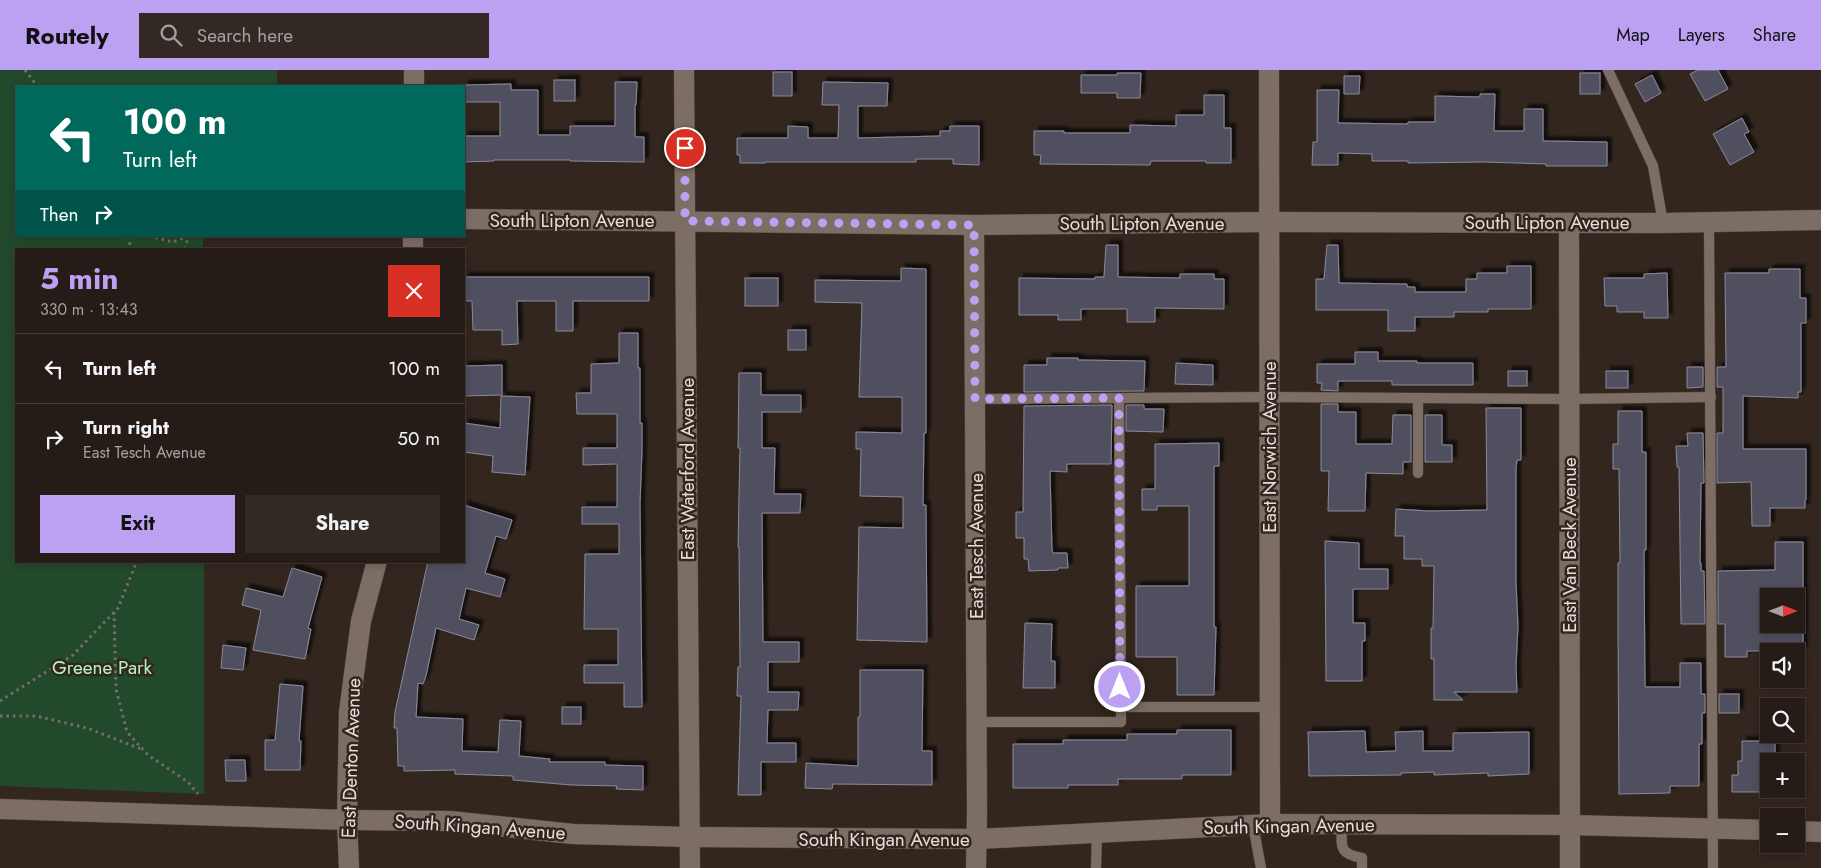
<!DOCTYPE html>
<html lang="en">
<head>
<meta charset="utf-8">
<style>
  :root { --surface:#261c17; --page:#322924; --text:#f1f3f6; --muted:#a4a1a1; --line:#423a36; --accent:#bca0f2 }
  body { margin:0; font-family:Jost,sans-serif; background:var(--page); color:var(--text); height:100vh; display:flex; flex-direction:column; font-size:19px; white-space:nowrap }
  * { box-sizing:border-box; margin:0 }
  p { font-size:16px; color:var(--muted) }
  .icon { flex:none; width:28px; height:28px; fill:none; stroke:currentColor; stroke-width:2; stroke-linecap:round; stroke-linejoin:round }
  .map { position:relative; flex:1; overflow:hidden }
  .panel { position:absolute; left:15px; top:178px; width:450px; height:315px; display:flex; flex-direction:column; background:var(--surface); border-radius:0px; box-shadow:0 2px 8px #0003,0 0 0 1px var(--line) }
  .panel>* { flex:none }
  .guide { position:absolute; left:15px; top:15px; width:450px; height:152px; border-radius:0px; box-shadow:0 2px 8px #0003,0 0 0 1px var(--line); background:#00695c; color:#fff; overflow:hidden }
  .needle { width:32px; rotate:90deg }
  .controls { position:absolute; left:1760px; top:518px; display:grid; gap:10px }
  .controls a { display:grid; place-items:center; width:45px; height:45px; border-radius:0px; background:var(--surface); box-shadow:0 2px 8px #0003,0 0 0 1px var(--line); font-size:25px }
  .pin { position:absolute; display:grid; place-items:center; width:42px; height:42px; color:#fff; margin:-21px; border:2px solid #fff; border-radius:50%; box-shadow:0 1px 5px #0007 }
  .me { position:absolute; width:55px; margin:-28px; rotate:0deg; stroke-linejoin:round; filter:drop-shadow(0 0 4px #0008) }
  .turn { display:flex; align-items:center; gap:18px; height:105px; padding:0 25px; font-size:22px }
  .turn .icon { width:65px; height:65px; stroke-width:2.5 }
  .turn b { display:block; font-size:35px; line-height:42px }
  .then { display:flex; align-items:center; height:48px; padding:0 25px; background:#0003; gap:10px; font-size:19px }
  .round { display:grid; place-items:center; flex:none; width:52px; height:52px; border-radius:0px; background:var(--page) }
  .summary { display:flex; align-items:center; justify-content:space-between; height:85px; padding:0 25px }
  h1 { font-size:30px; font-weight:700; line-height:38px; color:var(--accent) }
  .cta { display:flex; gap:10px; margin-top:auto; padding:10px 25px }
  .cta a { flex:1; height:58px; border-radius:0px; background:var(--accent); color:#111; font-size:20px; font-weight:700; line-height:58px; text-align:center }
  .cta a+a { background:var(--page); color:var(--text) }
  ul { padding:0; list-style:none }
  li { display:flex; align-items:center; gap:15px; height:70px; padding:0 25px; border-top:1px solid var(--line) }
  li div { flex:1 }
  li b { display:block; font-size:19px }
  li em { font-style:normal }
  header { display:flex; align-items:center; gap:30px; box-sizing:border-box; height:70px; padding:0 25px; background:var(--accent); color:#111 }
  header strong { font-size:24px }
  nav { display:flex; gap:28px; margin-inline-start:auto; font-size:18px }
  .search { width:350px; height:45px; background:var(--page); display:flex; align-items:center; gap:12px; box-sizing:border-box; padding:0 18px; border-radius:0px; color:var(--muted); font-size:19px }
  .map>svg:first-child { display:block }
  .green { fill:#22492b }
  .building { fill:#50505e; stroke:#898999; fill-rule:evenodd; filter:url(#shadow) }
  .lines { fill:none; stroke-linecap:round; stroke-linejoin:round }
  .service-casing { stroke:#4f453f; stroke-width:11 }
  .minor-casing { stroke:#4f453f; stroke-width:21 }
  .path { stroke:#786c66; stroke-width:3; stroke-dasharray:2.5 4; stroke-linecap:butt }
  .service { stroke:#7c6d65; stroke-width:10 }
  .minor { stroke:#7c6d65; stroke-width:20 }
  .route { stroke:#bca0f2; stroke-width:9; stroke-dasharray:0 16.2 }
  .labels { text-anchor:middle; dominant-baseline:central; stroke-width:5; stroke-linejoin:round; paint-order:stroke }
  .street-label { font-size:19px; fill:#e6ddd8; stroke:#33261f }
  .park-label { font-size:19px; fill:#b3f4be; stroke:#33261f }
</style>
</head>
<body>
<header>
<strong>Routely</strong>
<div class="search"><svg class="icon" aria-label="search" viewBox="0 0 24 24"><circle cx="10" cy="10" r="6"/><path d="M15 15l6 6"/></svg>Search here</div>
<nav><a>Map</a><a>Layers</a><a>Share</a></nav>
</header>
<div class="map">
<svg width="1821" height="798" viewBox="0 0 1821 798">
  <defs>
    <filter id="shadow"><feDropShadow dx="4.5" dy="-4.5" stdDeviation="1" flood-color="#0009"/></filter>
  </defs>
  <rect width="100%" height="100%" fill="#33261f"/>
  <polygon class="green" points="0,0 277,0 277,16 16,16 16,166 203,166 203,179 16,179 16,491 204,491 204,724 0,716"/>
  <g class="building">
    <polygon points="1698,0 1718,0 1728,19 1705,31 1690,4"/>
    <rect x="773" y="2" width="19" height="24"/>
    <polygon points="1117,3 1141,3 1140,28 1117,28 1117,23 1081,23 1081,5 1117,5"/>
    <rect x="1580" y="3" width="20" height="21"/>
    <polygon points="1652,5 1661,23 1645,32 1635,14"/>
    <polygon points="1344,6 1360,6 1359,24 1344,24"/>
    <rect x="554" y="10" width="21" height="21"/>
    <polygon points="615,12 637,12 636,35 635,35 635,67 644,67 644,92 570,91 570,90 494,90 494,91 464,92 464,66 500,66 500,32 464,32 464,15 511,14 511,20 538,20 538,65 570,65 570,56 615,56"/>
    <polygon points="823,12 888,13 887,36 858,36 858,68 940,66 940,61 950,61 950,56 979,56 979,95 953,94 953,89 916,89 916,92 765,92 765,93 740,93 740,85 737,85 737,68 788,68 788,56 808,57 808,68 838,68 839,35 822,35"/>
    <polygon points="1317,20 1339,20 1338,53 1408,54 1408,52 1435,52 1435,26 1480,27 1480,24 1495,24 1494,61 1524,61 1524,39 1543,39 1543,71 1607,72 1607,96 1546,96 1546,94 1484,92 1408,93 1408,91 1372,91 1372,84 1338,83 1338,95 1312,95 1313,72 1317,72"/>
    <polygon points="1204,25 1224,25 1224,58 1231,58 1231,93 1206,93 1206,91 1151,91 1150,95 1040,94 1041,85 1034,85 1034,61 1064,61 1064,63 1130,63 1130,55 1176,56 1176,45 1204,45"/>
    <polygon points="1742,48 1749,62 1744,64 1754,82 1730,95 1713,64"/>
    <polygon points="1106,175 1118,175 1118,207 1180,208 1180,204 1214,204 1214,209 1224,209 1224,239 1155,238 1155,252 1127,252 1127,239 1081,239 1081,250 1058,250 1058,245 1019,245 1019,208 1095,209 1095,207 1104,207"/>
    <polygon points="1327,175 1338,175 1339,213 1407,214 1407,217 1415,217 1415,222 1466,222 1466,209 1477,209 1477,203 1507,203 1507,196 1531,196 1531,239 1488,239 1488,242 1454,242 1454,247 1415,247 1415,261 1388,261 1388,240 1316,240 1316,209 1324,209"/>
    <polygon points="901,198 926,199 926,363 924,363 923,435 926,435 927,572 857,570 859,457 903,458 903,427 860,426 861,379 856,379 856,362 902,363 902,327 859,327 862,233 815,232 815,210 901,211"/>
    <polygon points="1769,199 1800,199 1800,228 1806,228 1806,253 1801,253 1801,322 1798,322 1798,328 1743,326 1743,379 1806,379 1806,430 1805,430 1805,438 1770,438 1770,456 1752,456 1751,412 1717,413 1717,363 1723,363 1723,317 1717,317 1717,297 1726,297 1725,203 1769,203"/>
    <polygon points="1667,203 1668,248 1644,248 1644,242 1617,242 1617,236 1605,236 1604,208 1644,208 1644,204"/>
    <polygon points="464,207 649,207 649,231 573,231 573,261 556,261 556,231 517,231 518,274 502,275 502,260 473,260 472,231 464,231"/>
    <rect x="745" y="208" width="33" height="28"/>
    <rect x="788" y="260" width="18" height="20"/>
    <polygon points="619,263 638,263 638,298 640,298 640,353 642,353 642,380 640,433 642,637 624,637 624,613 584,613 584,595 618,595 618,559 584,559 585,484 619,484 619,454 582,454 582,437 617,437 617,394 583,395 583,378 617,378 617,344 577,344 576,323 591,323 591,294 619,293"/>
    <polygon points="1355,282 1378,282 1378,291 1417,291 1417,293 1473,293 1473,315 1392,315 1392,311 1338,311 1338,321 1321,320 1322,313 1317,313 1317,294 1355,294"/>
    <polygon points="1047,288 1078,288 1078,290 1145,291 1144,321 1024,322 1024,295 1047,295"/>
    <polygon points="1176,293 1213,295 1213,315 1175,314"/>
    <polygon points="502,295 502,325 464,326 464,296"/>
    <polygon points="1687,297 1703,297 1703,317 1687,318"/>
    <rect x="1508" y="301" width="19" height="15"/>
    <rect x="1606" y="301" width="22" height="17"/>
    <polygon points="739,303 761,303 761,325 801,325 801,342 762,342 762,378 775,378 774,424 801,424 800,443 762,443 763,572 799,572 799,592 768,592 768,622 799,622 798,640 768,640 767,673 796,673 796,692 761,692 761,725 738,725 741,626 737,626 738,597 740,597 739,477 738,477 740,378 738,378"/>
    <polygon points="501,326 530,327 525,405 492,402 493,386 464,382 464,353 500,358"/>
    <polygon points="1321,334 1338,334 1338,342 1356,342 1356,374 1392,374 1393,345 1411,345 1411,392 1403,392 1403,404 1366,403 1365,441 1328,441 1329,401 1321,401"/>
    <polygon points="1112,335 1111,394 1067,394 1067,402 1050,401 1052,480 1053,483 1067,483 1068,498 1058,498 1058,500 1029,501 1028,489 1024,489 1024,468 1016,468 1016,442 1023,442 1024,336"/>
    <polygon points="1126,335 1144,335 1144,339 1164,339 1163,362 1126,361"/>
    <polygon points="1486,338 1521,338 1521,390 1517,390 1516,398 1516,513 1518,556 1516,596 1517,622 1454,622 1463,630 1434,630 1434,589 1431,589 1431,558 1433,558 1434,496 1422,496 1422,489 1404,489 1404,466 1395,466 1396,439 1429,441 1487,440"/>
    <polygon points="1618,341 1642,341 1642,382 1646,382 1646,480 1644,480 1645,617 1680,617 1680,593 1701,593 1701,624 1705,624 1705,643 1702,643 1702,674 1699,674 1699,716 1670,716 1670,723 1619,724 1618,559 1618,493 1620,493 1619,399 1613,399 1613,374 1618,374"/>
    <polygon points="1425,345 1442,345 1442,375 1452,375 1452,392 1425,392"/>
    <polygon points="1687,363 1703,363 1704,413 1701,413 1700,493 1701,493 1701,501 1704,501 1705,554 1681,554 1679,397 1677,397 1676,376 1688,376"/>
    <polygon points="1219,373 1219,396 1214,396 1214,557 1216,557 1214,625 1177,625 1177,587 1136,587 1136,516 1189,516 1189,436 1157,436 1157,440 1142,440 1142,419 1155,419 1155,374"/>
    <polygon points="464,435 512,450 506,469 496,466 485,503 505,509 500,527 466,518 459,549 479,555 474,570 436,558 426,606 423,614 418,613 416,647 463,649 462,681 498,682 500,650 521,651 519,686 550,689 549,692 605,692 605,695 643,696 643,720 616,719 617,716 571,715 513,710 513,706 455,704 455,700 404,701 404,696 398,696 397,658 394,658 395,642 428,491 464,491"/>
    <polygon points="1325,471 1359,473 1359,499 1388,499 1388,519 1353,519 1353,553 1365,553 1365,571 1362,571 1362,611 1326,611"/>
    <path d="M1775 472H1803V581H1747V587H1725V554H1718V501L1775 500ZM1769 526H1796V554H1769Z"/>
    <polygon points="292,498 322,507 308,558 311,559 305,589 253,580 261,540 242,535 246,518 283,527"/>
    <polygon points="1025,553 1052,554 1051,591 1055,591 1055,618 1023,618"/>
    <polygon points="223,575 246,578 243,600 221,598"/>
    <polygon points="860,600 923,600 922,681 932,681 932,715 833,714 832,719 805,718 806,693 858,696 858,647 860,647"/>
    <polygon points="280,614 303,616 299,671 301,671 300,700 265,700 265,670 275,670"/>
    <rect x="1719" y="624" width="20" height="19"/>
    <rect x="562" y="637" width="19" height="17"/>
    <polygon points="1177,660 1231,660 1231,705 1182,705 1182,709 1118,709 1118,715 1068,715 1068,718 1013,718 1013,674 1063,674 1063,670 1127,670 1127,664 1177,664"/>
    <polygon points="1365,661 1366,682 1396,681 1395,662 1423,661 1423,681 1453,681 1453,663 1529,662 1529,704 1488,706 1488,703 1434,705 1434,702 1401,703 1401,705 1309,706 1308,662"/>
    <polygon points="1742,671 1775,671 1775,691 1769,691 1768,722 1732,722 1732,705 1738,705 1738,691 1742,691"/>
    <polygon points="225,690 245,690 246,711 226,711"/>
  </g>
  <g class="lines">
    <g class="service-casing">
      <g id="service">
        <polyline points="1608,0 1653,96 1663,153"/>
        <polyline points="1709,152 1713,798"/>
        <polyline points="1119,328 1121,637 1270,637"/>
        <polyline points="1418,328 1418,403"/>
        <polyline points="975,329 1268,327 1569,329 1711,327"/>
        <polyline points="977,652 1121,652 1121,637"/>
        <path d="M1342 754C1342 776 1337 783 1362 788V798"/>
        <polyline points="1253,755 1261,798"/>
        <polyline points="1096,798 1097,763"/>
      </g>
    </g>
    <g class="minor-casing">
      <g id="minor">
        <polyline points="684,0 690,798"/>
        <polyline points="1269,0 1270,754"/>
        <polyline points="414,16 414,0"/>
        <polyline points="464,149 974,155 1270,152 1663,153 1821,150"/>
        <polyline points="1569,153 1570,798"/>
        <polyline points="974,155 977,744 976,798"/>
        <polyline points="413,179 413,166"/>
        <polyline points="0,739 347,750 450,751 573,764 690,767 977,769 1270,754 1570,755 1769,760"/>
        <polyline points="1796,761 1821,762"/>
        <polyline points="349,798 347,750 349,642 361,551 377,491"/>
      </g>
    </g>
    <g class="path">
      <polyline points="25,0 37,16"/>
      <polyline points="128,166 131,179"/>
      <polyline points="149,166 173,172 188,166"/>
      <polyline points="185,179 188,167"/>
      <polyline points="114,542 116,619 127,662 148,685 188,712 198,724"/>
      <polyline points="0,631 73,585 118,538 137,491"/>
      <polyline points="0,646 36,646 87,658 141,679"/>
    </g>
    <use href="#service" class="service"/>
    <use href="#minor" class="minor"/>
  </g>
  <g class="lines">
    <polyline class="route" points="685,78 685,151 974,155 975,329 1119,328 1120,617"/>
  </g>
  <g class="labels">
    <g class="street-label">
      <text x="572" y="150">South Lipton Avenue</text>
      <text x="1547" y="152">South Lipton Avenue</text>
      <text x="1142" y="153">South Lipton Avenue</text>
      <text transform="translate(1269 377) rotate(-90)">East Norwich Avenue</text>
      <text transform="translate(687 399) rotate(-90)">East Waterford Avenue</text>
      <text transform="translate(1569 475) rotate(-90)">East Van Beck Avenue</text>
      <text transform="translate(976 476) rotate(-90)">East Tesch Avenue</text>
      <text transform="translate(351 688) rotate(-88)">East Denton Avenue</text>
      <text transform="translate(1289 756) rotate(-1)">South Kingan Avenue</text>
      <text transform="translate(480 757) rotate(4)">South Kingan Avenue</text>
      <text x="884" y="769">South Kingan Avenue</text>
    </g>
    <g class="park-label">
      <text x="102" y="597">Greene Park</text>
    </g>
  </g>
</svg>
<div class="controls">
<a><svg class="needle" viewBox="-14 -14 28 28"><path d="M0-13l5 13h-10z" fill="#e53935"/><path d="M0 13l5-13h-10z" fill="#a4a1a1"/></svg></a>
<a><svg class="icon" aria-label="sound" viewBox="0 0 24 24"><path d="M4 9h4l5-4v14l-5-4H4zM17 9q2 3 0 6"/></svg></a>
<a><svg class="icon" aria-label="search" viewBox="0 0 24 24"><circle cx="10" cy="10" r="6"/><path d="M15 15l6 6"/></svg></a>
<a>+</a>
<a>−</a>
</div>
<div class="pin" style="left:685px;top:78px;background:#d93025"><svg class="icon" aria-label="arrive" viewBox="0 0 24 24"><path d="M6 21V4h12l-3 4 3 4H6"/></svg></div>
<svg class="me" style="left:1120px;top:617px" viewBox="-20 -20 40 40"><circle r="17" fill="#bca0f2" stroke="#fff" stroke-width="3"/><path d="M0-11L8 9 0 5-8 9z" fill="#fff"/></svg>
<div class="guide">
<div class="turn"><svg class="icon" aria-label="left" viewBox="0 0 24 24"><path d="M17 20v-9H6M10 6l-5 5 5 5"/></svg><div><b>100 m</b>Turn left</div></div>
<div class="then">Then<svg class="icon" aria-label="right" viewBox="0 0 24 24"><path d="M7 20v-9h11M14 6l5 5-5 5"/></svg></div>
</div>
<section class="panel">
<div class="summary"><div><h1>5 min</h1><p>330 m · 13:43</p></div><a class="round" style="background:#d93025;color:#fff"><svg class="icon" aria-label="close" viewBox="0 0 24 24"><path d="M6 6l12 12M18 6L6 18"/></svg></a></div>
<ul>
<li><svg class="icon" aria-label="left" viewBox="0 0 24 24"><path d="M17 20v-9H6M10 6l-5 5 5 5"/></svg><div><b>Turn left</b></div><em>100 m</em></li>
<li><svg class="icon" aria-label="right" viewBox="0 0 24 24"><path d="M7 20v-9h11M14 6l5 5-5 5"/></svg><div><b>Turn right</b><p>East Tesch Avenue</p></div><em>50 m</em></li>
</ul>
<div class="cta"><a>Exit</a><a>Share</a></div>
</section>
</div>
</body>
</html>
